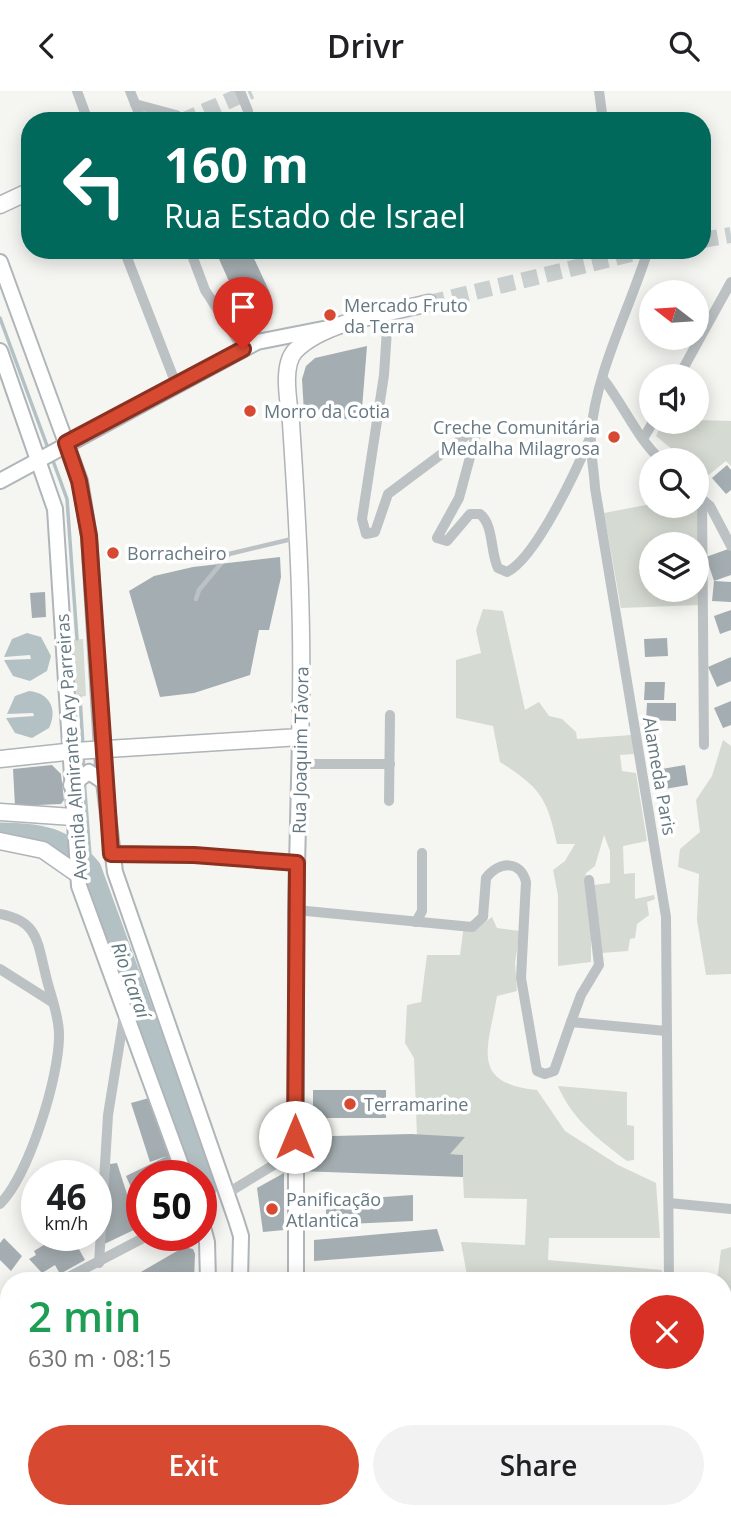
<!DOCTYPE html>
<html lang="en">
<head>
<meta charset="utf-8">
<style>
  :root { --surface:#fff; --page:#f2f2f2; --text:#202124; --muted:#757577; --accent:#d74a31 }
  body { margin:0; font-family:"Open Sans",sans-serif; background:var(--page); color:var(--text); height:100vh; display:flex; flex-direction:column; font-size:26px; white-space:nowrap }
  * { box-sizing:border-box; margin:0 }
  p { font-size:23px; color:var(--muted) }
  .icon { flex:none; width:38px; height:38px; fill:none; stroke:currentColor; stroke-width:2; stroke-linecap:round; stroke-linejoin:round }
  .map { position:relative; flex:1; overflow:hidden }
  .details { position:absolute; left:0px; top:1181px; width:732px; height:247px; display:flex; flex-direction:column; background:var(--surface); border-radius:28px 28px 0 0; box-shadow:0 4px 18px #0003 }
  .details>* { flex:none }
  .guide { position:absolute; left:21px; top:21px; width:690px; height:147px; border-radius:28px; box-shadow:0 4px 18px #0003; background:#00695c; color:#fff; overflow:hidden }
  .needle { width:46px; rotate:287deg }
  .tools { position:absolute; left:639px; top:189px; display:grid; gap:14px }
  .tools a { display:grid; place-items:center; width:70px; height:70px; border-radius:50%; background:var(--surface); box-shadow:0 4px 18px #0003; font-size:35px }
  .speed { position:absolute; left:21px; top:1069px; display:flex; gap:14px; font-size:35px; font-weight:700; text-align:center }
  .speed>* { display:grid; place-content:center; width:91px; height:91px; border-radius:50%; background:var(--surface); box-shadow:0 4px 18px #0003; line-height:1 }
  .speed small { font-size:18px; font-weight:400 }
  .speed .limit { border:10px solid #d22; background:#fff; color:#111 }
  .pin { position:absolute; display:grid; place-items:center; width:60px; height:60px; color:#fff; margin:-72px -30px; border-radius:50% 50% 50% 0; rotate:-45deg; box-shadow:0 0 7px #0007 }
  .pin .icon { rotate:45deg }
  .me { position:absolute; width:77px; margin:-38px; rotate:0deg; stroke-linejoin:round; filter:drop-shadow(0 0 5px #0008) }
  .turn { display:flex; align-items:center; gap:24px; height:147px; padding:0 28px; font-size:32px }
  .turn .icon { width:91px; height:91px; stroke-width:2.5 }
  .turn b { display:block; font-size:49px; line-height:60px }
  .round { display:grid; place-items:center; flex:none; width:74px; height:74px; border-radius:37px; background:var(--page) }
  .headline { display:flex; align-items:center; justify-content:space-between; height:119px; padding:0 28px }
  h1 { font-size:42px; font-weight:600; line-height:52px; color:#1e9e55 }
  .button { display:flex; gap:14px; margin-top:auto; padding:14px 28px }
  .button a { flex:1; height:80px; border-radius:42px; background:var(--accent); color:#fff; font-size:28px; font-weight:600; line-height:80px; text-align:center }
  .button a+a { background:var(--page); color:var(--text) }
  header { display:flex; justify-content:space-between; align-items:center; height:91px; padding:0 28px; background:var(--surface); font-size:32px; font-weight:600 }
  .map>svg:first-child { display:block }
  .green { fill:#d5dad2; fill-rule:evenodd }
  .water { fill:#b4c1c4 }
  .lines { fill:none; stroke-linecap:round; stroke-linejoin:round }
  .stream { stroke:#b4c1c4; stroke-width:3.5 }
  .river { stroke:#b4c1c4; stroke-width:21 }
  .building { fill:#a4adb1 }
  .primary-tunnel { stroke:#cad0d0; stroke-width:16; stroke-dasharray:16 8; stroke-linecap:butt }
  .secondary-casing { stroke:#afb5b9; stroke-width:18 }
  .primary-casing { stroke:#aeb4b7; stroke-width:19 }
  .lane { stroke:#bcc1c4; stroke-width:4.5 }
  .street { stroke:#bcc1c4; stroke-width:10 }
  .secondary { stroke:#fff; stroke-width:14 }
  .primary { stroke:#fff; stroke-width:16 }
  .route-casing { stroke:#8c3020; stroke-width:18 }
  .route { stroke:#d74a31; stroke-width:12 }
  .poi-dot { fill:#d74a31; stroke:#fff; stroke-width:2.5 }
  .labels { text-anchor:middle; dominant-baseline:central; stroke-width:7; stroke-linejoin:round; paint-order:stroke }
  .poi-label { font-size:18px; fill:#667881; stroke:#fff; text-anchor:start }
  .street-label { font-size:18px; fill:#667881; stroke:#fff }
  .water-label { font-size:19px; font-style:italic; fill:#62797e; stroke:#fff }
</style>
</head>
<body>
<header><svg class="icon" aria-label="back" viewBox="0 0 24 24"><path d="M15 5l-7 7 7 7"/></svg>Drivr<svg class="icon" aria-label="search" viewBox="0 0 24 24"><circle cx="10" cy="10" r="6"/><path d="M15 15l6 6"/></svg></header>
<div class="map">
<svg width="731" height="1427" viewBox="0 0 731 1427">
  <rect width="100%" height="100%" fill="#f5f5f2"/>
  <g class="green">
    <polygon points="697,329 731,330 731,375 726,370 705,387 697,379 696,369 685,369 656,345 663,331"/>
    <path d="M697 410 699 413 698 514 621 517 604 422 651 413 696 415ZM651 453H696V499H651Z"/>
    <path d="M483 518 503 520 525 619 539 611 549 625 562 628 576 641 577 648 632 644 634 663 620 664 622 680 636 682 647 750 623 755 624 783 635 782V808L654 804 655 808 647 811 649 824 637 833 635 847 630 848 628 860 601 862 594 794 610 792V760L604 744 595 775 586 782 585 793 591 815V871L558 875V804L553 779 565 770 575 753H557C547 707 541 697 500 671L493 635 456 627V569L481 562 476 539Z"/>
    <polygon points="83,548 86,605 73,606 70,549"/>
    <polygon points="723,649 731,655 731,883 706,884 697,829 699,783 678,776 680,758 700,741 696,709 712,685"/>
    <path d="M492 826 497 837 520 840 515 872 517 900 497 905C489 955 468 992 537 999L565 1040 618 1074 656 1092 660 1147H549L548 1169 662 1179 661 1190H468L461 1151 525 1154 527 1108 464 1107 462 1064 450 1063 417 1045 414 967 405 952 407 914 421 911 427 864H460L464 834H481Z"/>
    <path d="M558 995 627 1001V1034L634 1035V1069L627 1070C599 1049 572 1028 558 995Z"/>
    <polygon points="731,1156 731,1255 723,1251 723,1190 717,1190 721,1159"/>
    <polygon points="731,1312 731,1427 718,1427 719,1419 723,1419 723,1385"/>
    <polygon points="469,1419 614,1419 613,1427 469,1427"/>
  </g>
  <g class="water">
    <polygon points="27,542 41,546 51,565 47,580 30,590 13,585 4,569 31,568 30,564 4,566 12,548"/>
    <path d="M29 600C50 602 58 619 49 637L32 647 15 642 6 627 34 625 33 622 7 623 15 605Z"/>
  </g>
  <g class="lines">
    <g class="stream">
      <polyline points="0,227 49,360"/>
      <polyline points="52,367 67,408 77,548"/>
      <polyline points="80,606 83,656"/>
      <polyline points="83,664 84,680"/>
      <polyline points="84,688 91,778"/>
    </g>
    <path class="river" d="M0 742C41 743 64 745 91 778L207 1096"/>
  </g>
  <g class="building">
    <polygon points="215,159 250,159 270,202 240,215"/>
    <polygon points="367,255 361,330 304,322 302,288 306,275 315,267"/>
    <polygon points="727,374 731,379 731,399 726,403 712,387"/>
    <polygon points="731,457 731,484 714,490 706,466"/>
    <polygon points="280,466 281,486 269,539 259,539 250,584 194,602 160,606 129,500 154,485 193,476"/>
    <polygon points="714,490 731,491 731,511 712,510"/>
    <polygon points="45,501 46,526 32,527 30,502"/>
    <polygon points="731,519 731,539 720,543 714,525"/>
    <polygon points="667,547 668,565 645,566 644,548"/>
    <polygon points="731,566 731,590 717,596 708,576"/>
    <polygon points="645,591 665,591 664,609 644,609"/>
    <polygon points="731,610 731,634 723,637 714,617"/>
    <polygon points="647,612 676,612 676,630 646,629"/>
    <polygon points="52,674 61,683 64,709 61,713 15,715 13,678"/>
    <polygon points="685,674 688,694 659,699 656,679"/>
    <rect x="313" y="999" width="73" height="28"/>
    <polygon points="149,1007 176,1085 142,1085 142,1095 132,1099 126,1085 167,1065 150,1071 131,1012"/>
    <polygon points="411,1043 465,1046 450,1063 463,1064 463,1086 299,1080 295,1046"/>
    <polygon points="117,1072 138,1137 100,1155 110,1073"/>
    <polygon points="284,1082 284,1139 263,1141 257,1097"/>
    <polygon points="413,1104 413,1130 326,1134 326,1110"/>
    <polygon points="437,1138 444,1160 314,1170 314,1149"/>
    <polygon points="60,1144 71,1144 85,1169 60,1183 55,1174 42,1182 29,1168 36,1164 34,1160"/>
    <polygon points="4,1147 22,1165 11,1180 0,1169 0,1152"/>
    <polygon points="184,1156 193,1158 195,1163 194,1190 119,1190 134,1185"/>
    <polygon points="9,1255 9,1292 0,1274 0,1259"/>
    <polygon points="9,1384 9,1421 0,1425 0,1390"/>
    <polygon points="109,1419 127,1419 126,1427 89,1427"/>
    <polygon points="158,1419 171,1419 172,1427 144,1427"/>
    <polygon points="235,1419 279,1419 279,1427 234,1427"/>
    <polygon points="318,1419 355,1419 356,1427 300,1427 300,1423 317,1423"/>
  </g>
  <g class="lines">
    <g class="primary-tunnel">
      <polyline points="182,30 251,0"/>
      <polyline points="702,149 731,144"/>
      <polyline points="429,212 648,159"/>
    </g>
    <g class="secondary-casing">
      <g id="secondary">
        <polyline points="0,171 80,390 89,445 104,691 115,781 236,1129 241,1145 240,1190"/>
        <polyline points="0,260 55,418 79,795 185,1085"/>
        <polyline points="0,390 257,251 328,237"/>
        <polyline points="71,694 89,681 104,691"/>
        <polyline points="201,1129 207,1151 208,1190"/>
        <polyline points="296,1190 296,819 300,646"/>
        <polyline points="300,1419 300,1427"/>
        <polyline points="190,1427 191,1419"/>
        <polyline points="220,1427 220,1419"/>
      </g>
    </g>
    <g class="primary-casing">
      <g id="primary">
        <polyline points="0,114 30,100"/>
        <path d="M0 668 75 660 300 646C304 541 298 437 291 332 289 313 281 275 295 260 324 230 389 222 429 212"/>
        <polyline points="0,721 73,726"/>
        <polyline points="0,750 43,759 76,782"/>
      </g>
    </g>
    <polyline class="lane" points="196,508 199,499 229,463 296,447"/>
    <g class="street">
      <polyline points="77,0 88,30"/>
      <polyline points="130,0 142,30"/>
      <polyline points="240,0 248,20 248,30"/>
      <polyline points="599,0 603,30"/>
      <polyline points="135,13 176,24 185,30"/>
      <polyline points="124,159 176,293"/>
      <polyline points="190,159 205,199 243,258"/>
      <path d="M648 159C630 217 595 283 591 343 590 361 594 379 595 397L666 826 669 1190"/>
      <path d="M388 223 384 284 362 428 366 443 375 441 388 403 471 341 476 344 459 407 437 447 447 450 470 423H480C494 434 490 461 498 477L507 481C536 467 577 378 590 347"/>
      <polyline points="679,285 731,191"/>
      <path d="M604 289C624 315 637 347 661 369"/>
      <polyline points="643,348 653,331"/>
      <polyline points="696,403 710,415 731,455"/>
      <polyline points="702,408 704,654"/>
      <polyline points="300,673 390,673"/>
      <polyline points="389,710 390,624"/>
      <polyline points="111,763 194,764 297,772"/>
      <path d="M296 819 472 836 483 826 486 787C498 771 520 768 526 791L521 887 537 980 545 983 554 980 571 931 666 940"/>
      <path d="M0 823C37 830 37 849 45 881 49 901 59 923 59 943 60 984 29 1084 0 1113"/>
      <polyline points="416,831 422,820 422,762"/>
      <polyline points="0,878 52,911"/>
      <polyline points="571,931 581,904 599,874 589,789"/>
      <polyline points="226,1103 295,1061"/>
      <polyline points="669,1112 731,1118"/>
      <polyline points="99,1172 108,1024 124,925"/>
      <polyline points="61,1190 149,1144"/>
      <polyline points="0,1222 9,1217"/>
      <polyline points="0,1298 9,1316"/>
      <polyline points="60,1419 64,1427"/>
    </g>
    <use href="#secondary" class="secondary"/>
    <use href="#primary" class="primary"/>
  </g>
  <g class="lines">
    <g class="route-casing">
      <polyline id="route" points="243,258 66,352 79,390 89,445 111,763 194,764 297,772 295,1046"/>
    </g>
    <use href="#route" class="route"/>
  </g>
  <g class="poi-dot">
    <circle cx="330" cy="224" r="7"/>
    <circle cx="250" cy="320" r="7"/>
    <circle cx="614" cy="346" r="7"/>
    <circle cx="113" cy="462" r="7"/>
    <circle cx="350" cy="1013" r="7"/>
    <circle cx="272" cy="1118" r="7"/>
  </g>
  <g class="labels">
    <g class="poi-label">
      <text x="344" y="214">Mercado Fruto<tspan x="344" dy="21">da Terra</tspan></text>
      <text x="264" y="320">Morro da Cotia</text>
      <text x="600" y="336" text-anchor="end">Creche Comunitária<tspan x="600" dy="21">Medalha Milagrosa</tspan></text>
      <text x="127" y="462">Borracheiro</text>
      <text x="364" y="1013">Terramarine</text>
      <text x="286" y="1108">Panificação<tspan x="286" dy="21">Atlantica</tspan></text>
    </g>
    <g class="street-label">
      <text transform="translate(71 656) rotate(-94)">Avenida Almirante Ary Parreiras</text>
      <text transform="translate(300 659) rotate(-89)">Rua Joaquim Távora</text>
      <text transform="translate(660 685) rotate(80)">Alameda Paris</text>
    </g>
    <g class="water-label">
      <text transform="translate(131 889) rotate(70)">Rio Icaraí</text>
    </g>
  </g>
</svg>
<div class="tools">
<a><svg class="needle" viewBox="-14 -14 28 28"><path d="M0-13l5 13h-10z" fill="#e53935"/><path d="M0 13l5-13h-10z" fill="#757577"/></svg></a>
<a><svg class="icon" aria-label="sound" viewBox="0 0 24 24"><path d="M4 9h4l5-4v14l-5-4H4zM17 9q2 3 0 6"/></svg></a>
<a><svg class="icon" aria-label="search" viewBox="0 0 24 24"><circle cx="10" cy="10" r="6"/><path d="M15 15l6 6"/></svg></a>
<a><svg class="icon" aria-label="layers" viewBox="0 0 24 24"><path d="M12 4l9 5-9 5-9-5zM3 14l9 5 9-5"/></svg></a>
</div>
<div class="speed"><div>46<small>km/h</small></div><div class="limit">50</div></div>
<div class="pin" style="left:243px;top:258px;background:#d93025"><svg class="icon" aria-label="arrive" viewBox="0 0 24 24"><path d="M6 21V4h12l-3 4 3 4H6"/></svg></div>
<svg class="me" style="left:295px;top:1046px" viewBox="-20 -20 40 40"><circle r="19" fill="#fff"/><path d="M0-13L10 11 0 6-10 11z" fill="#d74a31"/></svg>
<div class="guide">
<div class="turn"><svg class="icon" aria-label="left" viewBox="0 0 24 24"><path d="M17 20v-9H6M10 6l-5 5 5 5"/></svg><div><b>160 m</b>Rua Estado de Israel</div></div>
</div>
<section class="details">
<div class="headline"><div><h1>2 min</h1><p>630 m · 08:15</p></div><a class="round" style="background:#d93025;color:#fff"><svg class="icon" aria-label="close" viewBox="0 0 24 24"><path d="M6 6l12 12M18 6L6 18"/></svg></a></div>
<div class="button"><a>Exit</a><a>Share</a></div>
</section>
</div>
</body>
</html>
